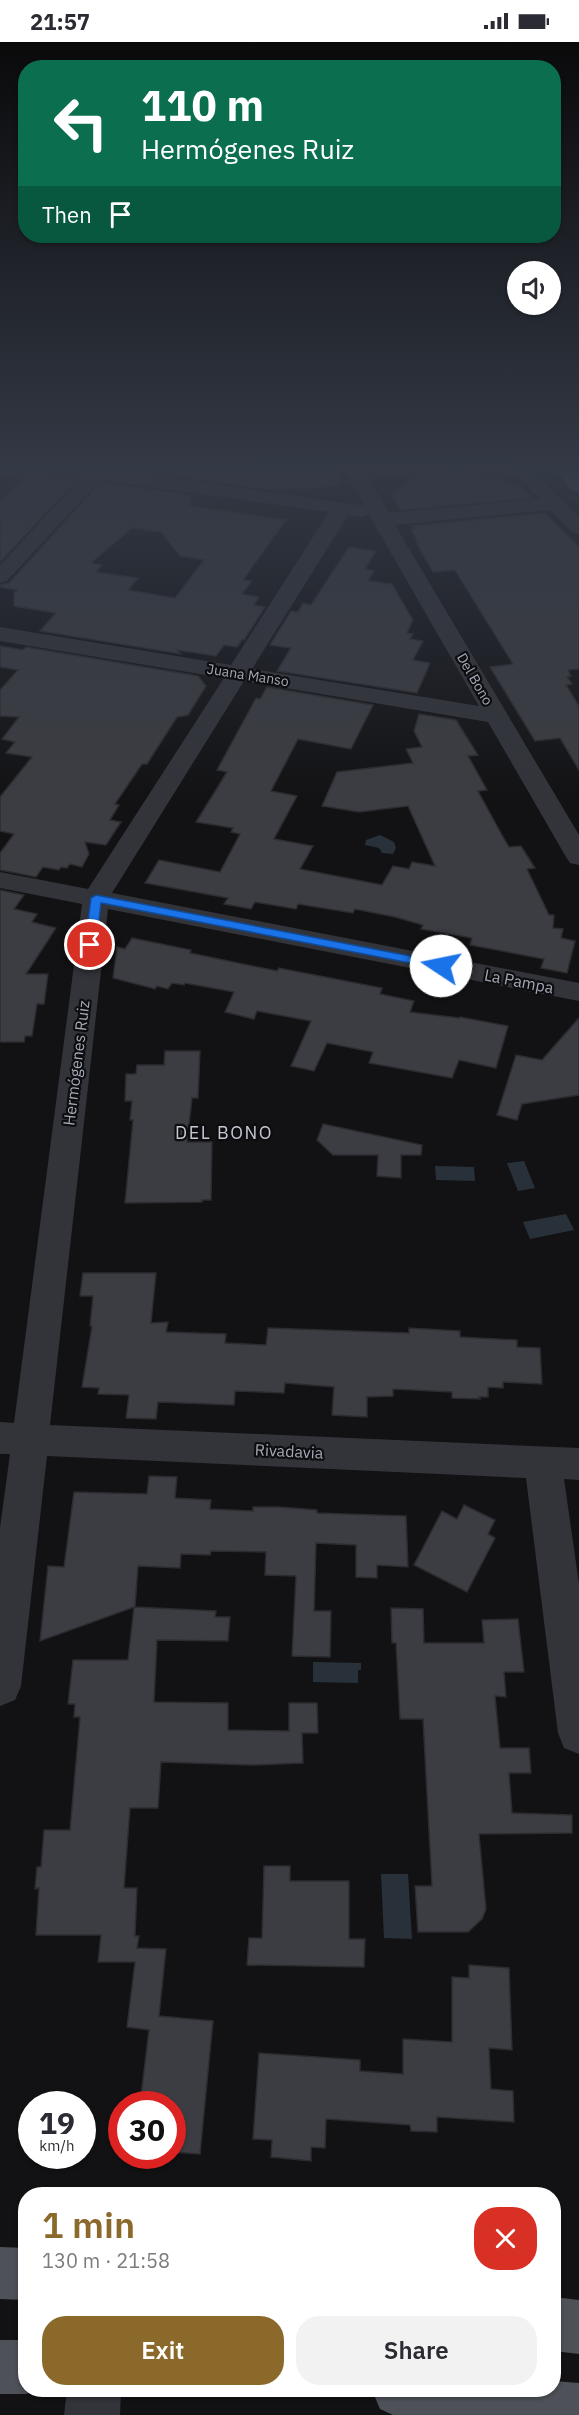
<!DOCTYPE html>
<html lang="en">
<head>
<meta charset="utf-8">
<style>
  :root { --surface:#fff; --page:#f2f2f3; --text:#2b2b33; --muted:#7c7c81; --accent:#8a692a }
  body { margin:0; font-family:"IBM Plex Sans",sans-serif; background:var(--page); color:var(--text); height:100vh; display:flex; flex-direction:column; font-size:22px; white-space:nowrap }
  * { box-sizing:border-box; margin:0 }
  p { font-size:20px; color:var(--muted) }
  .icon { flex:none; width:33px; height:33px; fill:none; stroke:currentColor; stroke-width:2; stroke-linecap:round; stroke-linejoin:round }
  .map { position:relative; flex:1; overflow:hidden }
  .details { position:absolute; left:18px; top:2145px; width:543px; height:210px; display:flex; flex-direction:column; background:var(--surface); border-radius:24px; box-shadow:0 2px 4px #0004 }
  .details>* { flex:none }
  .banner { position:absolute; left:18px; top:18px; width:543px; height:183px; border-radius:24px; box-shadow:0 2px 4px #0004; background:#0b6e4f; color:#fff; overflow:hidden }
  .buttons { position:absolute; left:507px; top:219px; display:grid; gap:12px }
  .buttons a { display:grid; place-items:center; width:54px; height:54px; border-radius:50%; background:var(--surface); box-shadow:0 2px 4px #0004; font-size:30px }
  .speed { position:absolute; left:18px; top:2049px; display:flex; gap:12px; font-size:30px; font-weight:700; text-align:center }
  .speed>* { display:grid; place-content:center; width:78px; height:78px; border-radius:50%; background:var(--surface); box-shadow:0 2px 4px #0004; line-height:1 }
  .speed small { font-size:15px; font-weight:400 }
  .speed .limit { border:9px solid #d22; background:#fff; color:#111 }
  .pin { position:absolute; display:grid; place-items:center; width:51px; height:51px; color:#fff; margin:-26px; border:3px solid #fff; border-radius:50%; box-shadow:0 2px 6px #0007 }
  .me { position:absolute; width:66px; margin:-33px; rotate:281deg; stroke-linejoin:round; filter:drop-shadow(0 0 4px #0008) }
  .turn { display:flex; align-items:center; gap:21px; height:126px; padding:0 24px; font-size:27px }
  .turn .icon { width:78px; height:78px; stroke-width:2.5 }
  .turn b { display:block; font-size:42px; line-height:51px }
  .then { display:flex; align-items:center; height:57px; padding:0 24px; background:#0003; gap:12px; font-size:22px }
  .round { display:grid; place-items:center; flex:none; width:63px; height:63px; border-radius:24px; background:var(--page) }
  .summary { display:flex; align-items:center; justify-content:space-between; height:102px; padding:0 24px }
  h1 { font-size:36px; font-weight:600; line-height:45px; color:var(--accent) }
  .button { display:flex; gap:12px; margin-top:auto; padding:12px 24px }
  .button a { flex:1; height:69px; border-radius:24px; background:var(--accent); color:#fff; font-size:24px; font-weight:600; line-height:69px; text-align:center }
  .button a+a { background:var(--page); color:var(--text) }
  .status { display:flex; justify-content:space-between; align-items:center; height:42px; padding:0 30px; background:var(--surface); direction:ltr }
  .status svg { height:16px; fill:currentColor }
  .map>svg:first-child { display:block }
  .green { fill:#1a221b }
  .water { fill:#283139 }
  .building { fill:#3c3d42; stroke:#2c2c30; stroke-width:1.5; fill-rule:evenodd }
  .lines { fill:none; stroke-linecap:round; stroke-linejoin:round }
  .minor { fill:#33343a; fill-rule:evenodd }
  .major { fill:#4f5159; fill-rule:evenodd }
  .highway { fill:#5f626b; fill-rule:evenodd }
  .route { fill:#1a73e8; stroke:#114b97; stroke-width:1.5 }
  .labels { text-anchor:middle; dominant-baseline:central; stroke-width:4.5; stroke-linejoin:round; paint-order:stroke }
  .far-street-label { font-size:14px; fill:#a2a8b6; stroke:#0d0d0f }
  .street-label { font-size:16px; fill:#a2a8b6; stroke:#0d0d0f }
  .neighbourhood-label { font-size:18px; letter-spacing:1.5px; fill:#c4c7d2; stroke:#0d0d0f }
</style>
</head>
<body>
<div class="status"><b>21:57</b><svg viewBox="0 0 49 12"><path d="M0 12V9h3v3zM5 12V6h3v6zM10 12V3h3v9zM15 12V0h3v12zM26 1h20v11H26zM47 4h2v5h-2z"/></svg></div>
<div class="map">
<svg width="579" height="2373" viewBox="0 0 579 2373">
  <rect width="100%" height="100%" fill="#121214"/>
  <polygon class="green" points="535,427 552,427 579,458 579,468"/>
  <g class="water">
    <polygon points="380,793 394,800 396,806 393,812 382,811 379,806 365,803 366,798"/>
    <polygon points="524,1119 535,1146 518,1149 507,1121"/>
    <polygon points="435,1124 474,1125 475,1139 436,1138"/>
    <polygon points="566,1172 574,1188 530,1197 523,1180"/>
    <polygon points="313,1620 361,1621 361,1628 358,1628 358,1641 313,1640"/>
    <polygon points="381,1832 408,1832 412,1897 384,1896"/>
  </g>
  <g class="building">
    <polygon points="126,427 339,427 339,444 272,448"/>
    <polygon points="472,429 473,431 522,445 531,456 401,468 391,453 418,433"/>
    <polygon points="28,431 77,437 0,520 0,460"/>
    <path d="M101 440 195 454H191L190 464 286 478 243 538 252 539 242 552 259 555 254 563 265 565 244 598H242L237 605 224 603 216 614 177 608 181 612 40 589 56 571 14 564V551L17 548 0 545V543L9 541ZM132 486 161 490 180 514 204 518 175 556 128 548 138 536 96 530 102 523 91 521Z"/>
    <polygon points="545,471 579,505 579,627 568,628 571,634 567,635 572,642 566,643 579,664 579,728 560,696 535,699 490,625 513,622 455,528 433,530 416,500 418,500 411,488 415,487 412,484"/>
    <polygon points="349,505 376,509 365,527 374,529 368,539 392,542 413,578 407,591 413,592 410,597 423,599 413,618 430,621 417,651 277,629 291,606 270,603 291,569 298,570 303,561 311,563"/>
    <polygon points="0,604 23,608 26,605 198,634 206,644 188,673 177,675 147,722 142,722 115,762 119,763 110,778 121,780 106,803 85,800 89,812 82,825 70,822 67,826 61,825 59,828 43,825 36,835 0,828 0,811 14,792 0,789 0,755 32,715 6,711 15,700 2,697 19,675 0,674 0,648 18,628 0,625"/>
    <polygon points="267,645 373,663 351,707 298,697 271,749 297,754 274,797 313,804 300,827 382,843 393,824 409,827 412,820 435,824 408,764 359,770 322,764 337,730 413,721 406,707 422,705 414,689 419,672 456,678 478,713 468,714 487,748 478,749 503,795 509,805 521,804 535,826 527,827 549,873 554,873 553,886 563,887 561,896 575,899 567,931 541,926 544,917 470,903 472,896 421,887 423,883 395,875 355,867 353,871 298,862 296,867 255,860 251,867 224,862 228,856 145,841 159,818 220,830 240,792 231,790 233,786 196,780 227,730 217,728 256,656 260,657"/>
    <polygon points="0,848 24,853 14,867 37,872 32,880 56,886 26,932 48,932 44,962 37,962 32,994 25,994 24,1000 0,1000"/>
    <polygon points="132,896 191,908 190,911 277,929 279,926 382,946 380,952 414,959 410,970 459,976 460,975 508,984 496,1026 459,1018 452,1036 369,1021 373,1010 327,1001 314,1029 291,1024 311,979 257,969 254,977 225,970 234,950 185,941 184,943 172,941 168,947 157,944 155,947 113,936 117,905 125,907"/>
    <polygon points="579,976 579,1053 522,1062 517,1078 497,1073 516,1013 542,1018"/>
    <polygon points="165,1009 200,1009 198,1056 192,1056 187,1100 212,1100 211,1158 202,1158 202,1160 125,1161 133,1078 130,1078 132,1059 125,1059 126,1032 136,1032 137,1023 164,1023"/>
    <polygon points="323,1082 422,1103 421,1113 401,1113 401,1136 377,1134 378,1113 333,1113 317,1098"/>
    <polygon points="83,1231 156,1231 151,1281 168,1280 166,1290 226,1292 225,1301 266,1303 268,1286 409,1291 409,1286 460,1289 460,1295 517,1298 517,1305 540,1306 542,1342 503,1340 503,1346 488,1345 488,1355 479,1355 480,1357 452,1356 452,1350 393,1347 393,1354 367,1355 367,1375 332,1373 334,1345 285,1341 284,1351 235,1349 234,1363 158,1360 156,1377 126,1376 129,1353 98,1352 99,1346 82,1345 92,1284 90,1284 93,1254 80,1254"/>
    <polygon points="149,1434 177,1435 175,1456 211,1458 210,1467 253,1469 253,1465 279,1465 317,1468 317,1471 406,1474 408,1525 377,1523 377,1536 356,1535 356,1503 316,1501 314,1569 331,1569 330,1615 292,1614 296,1534 265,1533 266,1510 211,1509 210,1513 181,1512 180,1526 138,1524 135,1565 216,1569 215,1575 230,1575 228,1599 157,1598 154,1660 228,1661 228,1688 289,1689 289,1661 317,1661 318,1691 302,1691 303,1721 252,1723 161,1720 158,1766 130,1766 124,1846 137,1846 135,1894 139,1894 137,1906 166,1907 159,1974 213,1979 200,2112 172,2110 172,2062 140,2062 149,1988 127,1985 135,1920 98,1920 101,1893 36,1893 39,1846 35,1847 37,1825 41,1825 44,1788 70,1788 80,1675 74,1675 75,1662 68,1662 73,1618 128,1618 134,1565 40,1599 48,1524 64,1525 74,1450 147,1452"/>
    <polygon points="464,1463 495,1478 488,1492 495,1496 467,1550 414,1523 442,1469 457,1477"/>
    <polygon points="391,1566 423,1567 424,1601 484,1601 482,1578 518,1577 524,1630 504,1630 506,1655 495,1654 500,1706 529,1706 531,1731 509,1731 512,1771 572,1773 572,1791 479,1792 486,1867 482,1877 468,1890 418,1890 415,1844 432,1844 423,1677 400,1677 396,1601 392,1601"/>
    <polygon points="264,1824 290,1824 290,1839 349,1839 349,1897 365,1897 364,1925 247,1923 249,1896 262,1896"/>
    <polygon points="469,1923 509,1926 512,2008 489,2006 491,2047 513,2049 514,2080 437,2075 437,2090 411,2089 410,2083 326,2077 325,2106 311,2105 311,2119 271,2115 272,2098 253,2097 259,2011 360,2018 360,2029 403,2032 403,1997 452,2000 452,1935 469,1936"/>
  </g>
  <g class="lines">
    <g class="minor">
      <path d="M53 427H109L365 464 344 427H363L389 471 540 457 511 427H531L579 475V492L572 490 550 468 395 483 579 793V823L570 821 566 815 488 680 244 639 112 851 579 941V959L108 867 50 1383 579 1406V1438L564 1437 579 1542V1712L564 1706 558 1691 526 1436 47 1414 21 1644 15 1658 0 1664V1486L10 1412H0V1380L14 1381 82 862 0 846V830L88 847 224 636 0 599V585L231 623 329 470 100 438 7 539 0 541V523L82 435 55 431ZM370 472 372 478 479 664 252 627 348 473 362 475Z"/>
      <polygon points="67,2348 121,2348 120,2373 64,2373"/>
    </g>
    <g class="major">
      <polygon points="0,2205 26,2206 26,2258 0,2257"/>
      <polygon points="554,2255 579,2258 579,2312 554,2309"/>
      <polygon points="0,2298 26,2298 26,2348 37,2348 26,2352 0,2352"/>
      <polygon points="554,2339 579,2341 579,2373 393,2373 380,2367 372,2348 554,2348"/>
    </g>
    <polygon class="highway" points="555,427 574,427 579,433 579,451 572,449"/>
  </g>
  <linearGradient id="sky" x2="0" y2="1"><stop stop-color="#0a0a0b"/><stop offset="0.56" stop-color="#333945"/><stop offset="1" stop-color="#333945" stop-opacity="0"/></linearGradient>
  <rect width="579" height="759" fill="url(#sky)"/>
  <polygon class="route" points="96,853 441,920 447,924 441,927 101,861 96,903 90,907 85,903 91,856"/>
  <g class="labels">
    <g class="far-street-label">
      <text transform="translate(248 633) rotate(9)">Juana Manso</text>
      <text transform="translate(475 637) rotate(60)">Del Bono</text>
    </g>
    <g class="street-label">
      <text transform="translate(519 939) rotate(11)">La Pampa</text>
      <text transform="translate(76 1021) rotate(-83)">Hermógenes Ruiz</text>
      <text transform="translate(289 1409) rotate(3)">Rivadavia</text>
    </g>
    <g class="neighbourhood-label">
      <text x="224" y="1090">DEL BONO</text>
    </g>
  </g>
</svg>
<div class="buttons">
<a><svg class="icon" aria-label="sound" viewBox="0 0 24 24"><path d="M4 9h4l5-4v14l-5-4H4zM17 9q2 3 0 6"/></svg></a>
</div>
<div class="speed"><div>19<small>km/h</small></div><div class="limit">30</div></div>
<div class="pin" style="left:90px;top:903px;background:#d93025"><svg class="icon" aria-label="arrive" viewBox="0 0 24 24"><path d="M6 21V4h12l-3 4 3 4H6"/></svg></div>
<svg class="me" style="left:441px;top:924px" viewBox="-20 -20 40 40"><circle r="19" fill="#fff"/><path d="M0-13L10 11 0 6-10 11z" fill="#1a73e8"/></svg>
<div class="banner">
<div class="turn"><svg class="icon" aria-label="left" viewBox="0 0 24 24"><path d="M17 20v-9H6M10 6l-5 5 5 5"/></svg><div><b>110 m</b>Hermógenes Ruiz</div></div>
<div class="then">Then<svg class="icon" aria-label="arrive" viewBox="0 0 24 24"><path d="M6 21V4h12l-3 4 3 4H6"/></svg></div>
</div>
<section class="details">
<div class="summary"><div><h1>1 min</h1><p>130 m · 21:58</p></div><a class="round" style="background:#d93025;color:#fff"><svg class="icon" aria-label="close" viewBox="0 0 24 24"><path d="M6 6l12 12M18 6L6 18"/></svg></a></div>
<div class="button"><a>Exit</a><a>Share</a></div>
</section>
</div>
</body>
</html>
